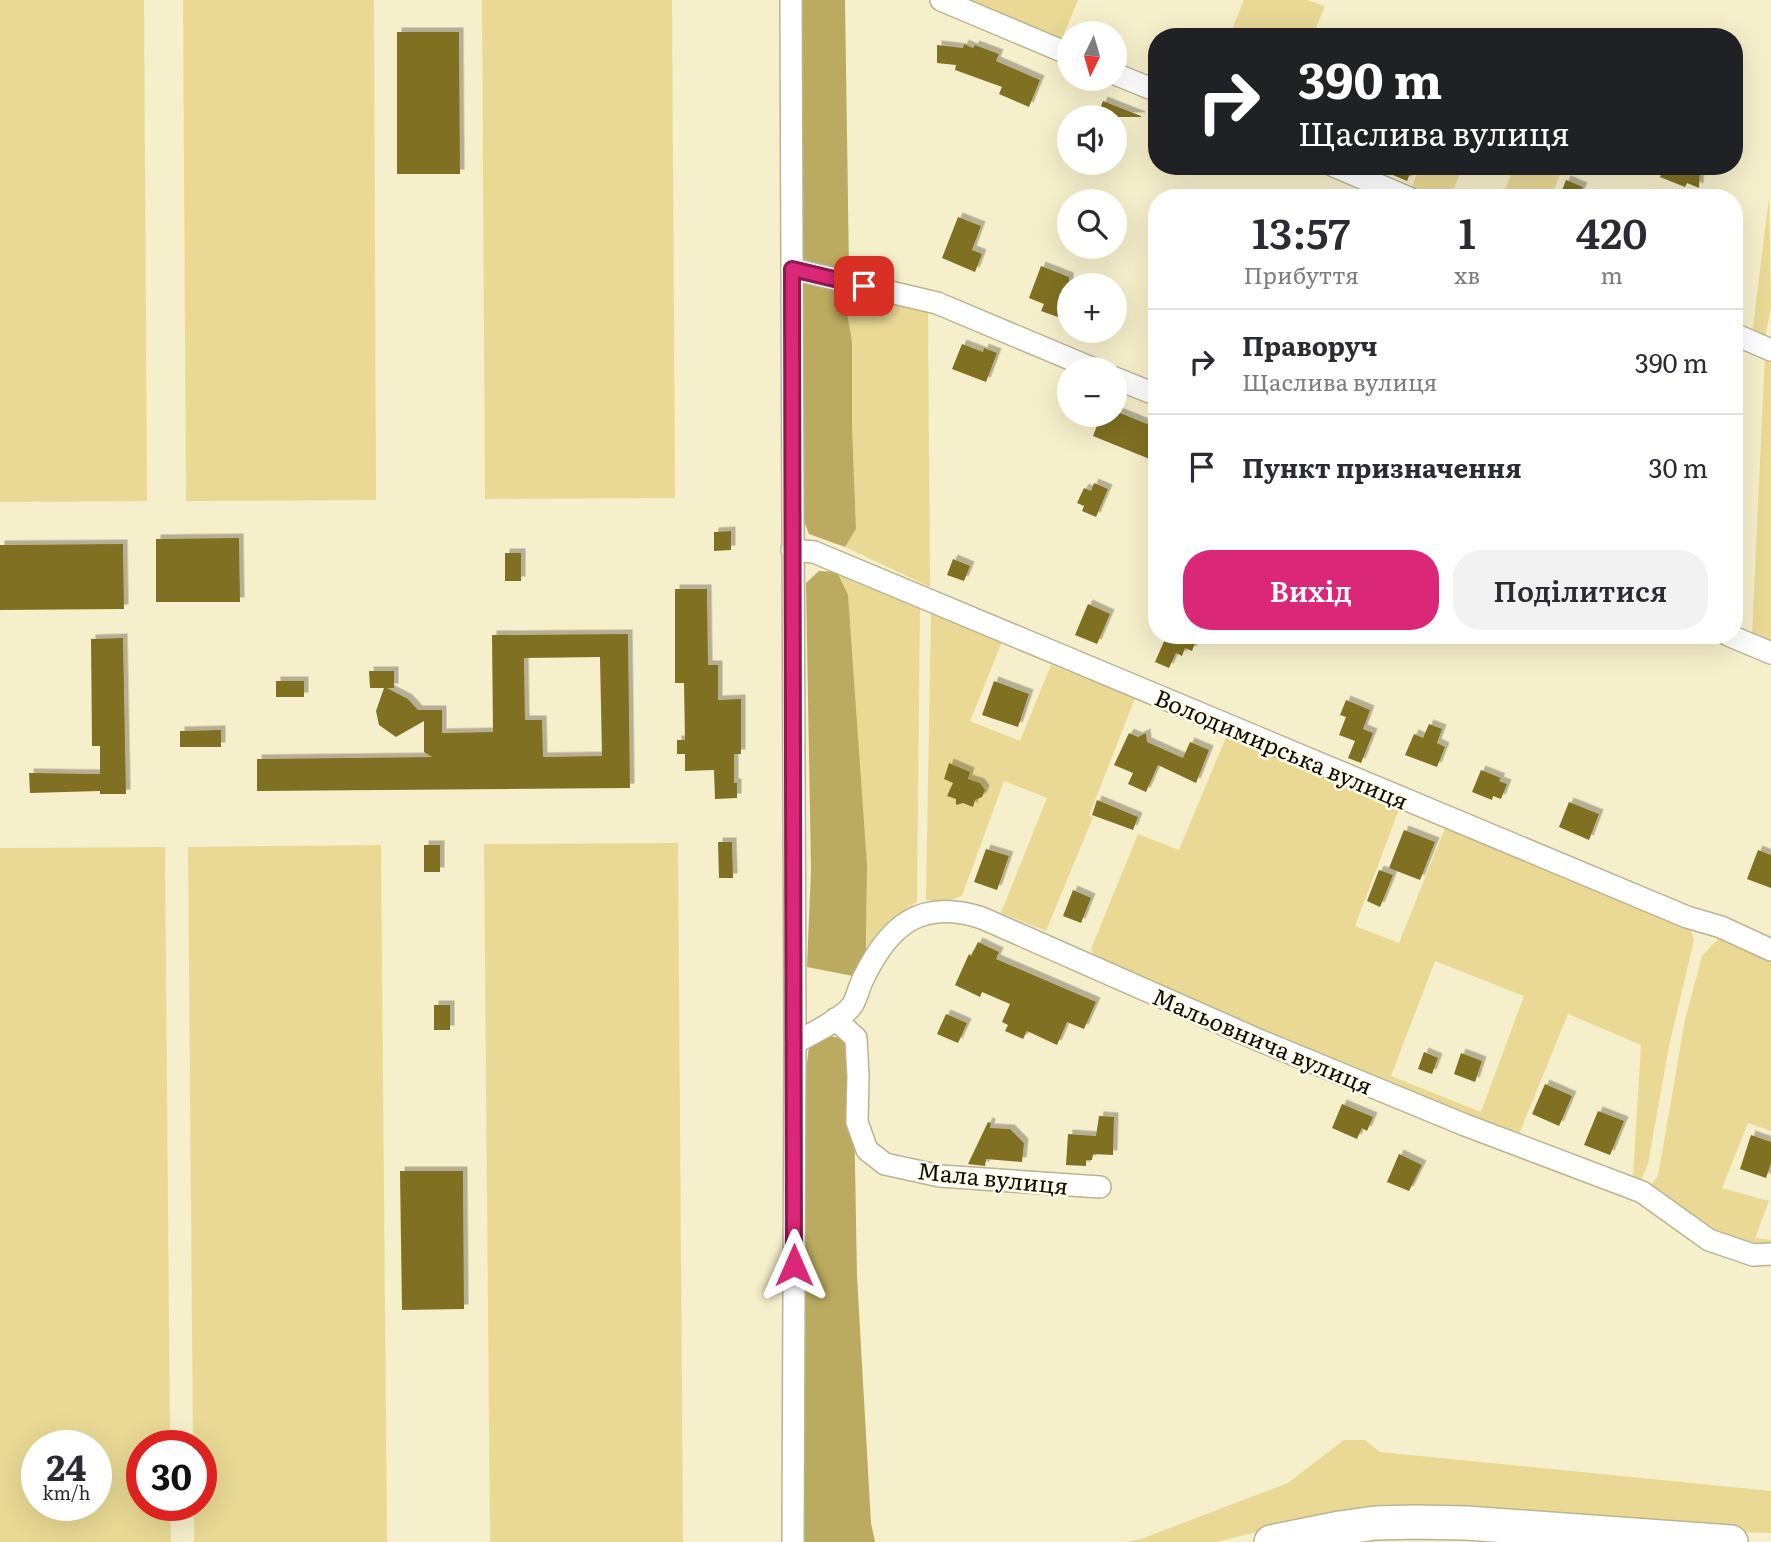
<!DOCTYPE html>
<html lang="uk">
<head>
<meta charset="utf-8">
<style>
  :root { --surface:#fff; --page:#f2f2f3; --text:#2b2b33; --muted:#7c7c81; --line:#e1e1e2; --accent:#db2777 }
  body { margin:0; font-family:Literata,serif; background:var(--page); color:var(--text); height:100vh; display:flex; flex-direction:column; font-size:26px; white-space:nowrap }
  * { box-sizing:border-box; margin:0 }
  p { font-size:23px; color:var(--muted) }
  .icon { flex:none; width:38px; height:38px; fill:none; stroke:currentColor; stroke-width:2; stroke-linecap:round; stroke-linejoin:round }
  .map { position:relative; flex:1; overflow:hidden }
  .details { position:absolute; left:1148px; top:189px; width:595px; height:455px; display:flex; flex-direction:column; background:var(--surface); border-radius:28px; box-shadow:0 7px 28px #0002 }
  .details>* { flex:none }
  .banner { position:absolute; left:1148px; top:28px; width:595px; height:147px; border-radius:28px; box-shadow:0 7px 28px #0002; background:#202124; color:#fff; overflow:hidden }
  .needle { width:46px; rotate:185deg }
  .buttons { position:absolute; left:1057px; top:21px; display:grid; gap:14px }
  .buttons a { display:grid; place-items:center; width:70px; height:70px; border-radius:50%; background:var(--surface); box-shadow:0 7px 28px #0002; font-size:35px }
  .speed { position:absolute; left:21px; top:1430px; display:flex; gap:14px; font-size:35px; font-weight:700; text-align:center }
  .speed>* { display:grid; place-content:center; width:91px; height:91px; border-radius:50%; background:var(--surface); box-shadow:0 7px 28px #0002; line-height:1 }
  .speed small { font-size:18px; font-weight:400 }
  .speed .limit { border:10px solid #d22; background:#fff; color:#111 }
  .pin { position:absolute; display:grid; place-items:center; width:60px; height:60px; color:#fff; margin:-30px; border-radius:14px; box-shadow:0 4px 10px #0006 }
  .me { position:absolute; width:77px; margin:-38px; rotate:0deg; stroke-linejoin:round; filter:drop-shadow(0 0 5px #0008) }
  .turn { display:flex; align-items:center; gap:24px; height:147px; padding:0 35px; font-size:32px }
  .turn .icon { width:91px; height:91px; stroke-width:2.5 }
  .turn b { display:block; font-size:49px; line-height:60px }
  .eta { display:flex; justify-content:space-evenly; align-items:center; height:119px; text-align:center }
  .eta b { font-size:42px; font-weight:600; line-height:49px }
  .action { display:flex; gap:14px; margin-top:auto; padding:14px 35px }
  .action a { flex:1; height:80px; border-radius:28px; background:var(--accent); color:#fff; font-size:28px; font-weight:600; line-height:80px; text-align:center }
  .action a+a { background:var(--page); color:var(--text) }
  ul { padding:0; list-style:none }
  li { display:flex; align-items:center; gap:21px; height:105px; padding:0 35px; border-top:2px solid var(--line) }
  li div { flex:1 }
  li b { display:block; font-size:26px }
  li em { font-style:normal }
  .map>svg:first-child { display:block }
  .green { fill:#e9d995; fill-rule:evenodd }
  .forest { fill:#bbab61 }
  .building { fill:#807024; fill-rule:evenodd; filter:url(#shadow) }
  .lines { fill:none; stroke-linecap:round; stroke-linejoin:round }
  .minor-casing { stroke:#bbb391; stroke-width:24 }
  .primary-casing { stroke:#bbb391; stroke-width:36 }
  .minor { stroke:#fff; stroke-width:21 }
  .primary { stroke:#fff; stroke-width:33 }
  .route-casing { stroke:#8e194d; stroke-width:18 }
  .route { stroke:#db2777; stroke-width:12 }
  .labels { text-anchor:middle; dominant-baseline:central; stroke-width:5; stroke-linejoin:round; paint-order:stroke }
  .street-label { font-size:23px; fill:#100d03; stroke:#fffbed }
</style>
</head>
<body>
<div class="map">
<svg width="1771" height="1542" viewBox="0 0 1771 1542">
  <defs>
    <filter id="shadow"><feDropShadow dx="4.5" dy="-4.5" stdDeviation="0" flood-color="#0004"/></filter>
  </defs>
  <rect width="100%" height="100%" fill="#f6efcb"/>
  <g class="green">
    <polygon points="0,0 144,0 147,501 0,502"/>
    <polygon points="183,0 374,0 376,500 186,501"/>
    <polygon points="482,0 672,0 675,498 485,499"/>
    <polygon points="964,0 1078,0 1061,41"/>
    <polygon points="1244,0 1307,0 1325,6 1312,37 1229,37"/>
    <polygon points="1420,166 1463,166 1450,198 1439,198 1411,189"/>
    <polygon points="1514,166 1563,166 1551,198 1502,198"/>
    <polygon points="1769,198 1771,307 1765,338 1752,334"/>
    <polygon points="838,288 906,303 928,312 930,587 845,547 856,529 852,425 852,341"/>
    <polygon points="1765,355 1771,357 1771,641 1752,634"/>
    <polygon points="837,572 920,605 917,902 908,907 867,950 867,865"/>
    <polygon points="931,608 1001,638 1001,644 970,721 1020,741 1051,665 1135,698 1089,816 1093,817 1046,931 1001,913 1047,798 1004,781 962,896 945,902 926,900"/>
    <path d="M1227 735 1401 804 1355 926 1399 943 1447 823 1689 924 1694 940 1669 1046 1648 1164 1641 1180 1633 1176 1641 1045 1568 1014 1519 1134 1477 1121 1095 960 1091 949 1138 834 1179 850ZM1435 961 1524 996 1481 1112 1391 1076Z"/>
    <polygon points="678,843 683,1542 490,1542 484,844"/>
    <polygon points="381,845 387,1542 194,1542 194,1505 201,1505 201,1446 193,1445 188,847"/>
    <path d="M165 847 170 1445 142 1446V1505H170L171 1542H0V848ZM37 1446H96V1505H37Z"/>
    <polygon points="1718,939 1771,957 1771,1131 1748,1123 1722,1188 1769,1201 1755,1238 1771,1240 1771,1249 1733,1244 1648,1189 1658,1176 1685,1020 1702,956"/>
    <polygon points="1344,1440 1365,1440 1380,1452 1771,1491 1771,1533 1294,1523 1216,1542 1125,1542 1141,1539 1288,1483"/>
  </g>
  <g class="forest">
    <polygon points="799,0 845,0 849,270 800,262"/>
    <path d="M802 284C815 284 832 283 843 292L852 341V425L856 529 845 547 809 534 799 508Z"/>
    <polygon points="819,571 837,572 848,595 867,865 866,961 853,976 807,967 811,870 806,583"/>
    <polygon points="822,1034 843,1039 853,1054 857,1276 871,1523 875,1542 804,1542 806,1071 809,1047"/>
  </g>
  <g class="building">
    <polygon points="397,32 459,32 460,174 397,174"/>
    <polygon points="964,44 973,48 975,45 999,54 996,61 1040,80 1029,107 999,94 1002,87 955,70 956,65 937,63 937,45 963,48"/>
    <polygon points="1103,101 1141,116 1141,117 1097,117"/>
    <polygon points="1372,166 1413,166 1407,181"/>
    <polygon points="1664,166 1694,166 1700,169 1699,188 1687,183 1685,187 1660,177"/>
    <polygon points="1566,180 1583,187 1578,198 1559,198"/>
    <polygon points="958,217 981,226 972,250 982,254 975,272 942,258"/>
    <polygon points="1041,266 1069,277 1069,321 1041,311 1044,304 1029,298"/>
    <polygon points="962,344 983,352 984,348 997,353 986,382 952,369"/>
    <polygon points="1115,411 1157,428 1157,462 1093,436 1101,415 1115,415"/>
    <polygon points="1094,483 1108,489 1096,517 1082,511 1084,506 1077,503 1084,488 1091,491"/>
    <polygon points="731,531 731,550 714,551 714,532"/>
    <polygon points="239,538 240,602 156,602 156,539"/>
    <polygon points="123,544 124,609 0,610 0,545"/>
    <rect x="505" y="553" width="16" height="28"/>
    <polygon points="953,559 970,566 964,581 947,575"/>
    <polygon points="675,589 707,589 708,665 718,665 718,700 741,699 741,754 734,754 734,783 737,783 737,798 715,799 714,770 685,771 685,754 677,754 677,740 685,740 684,683 675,683"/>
    <polygon points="1088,604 1110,614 1097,644 1075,635"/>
    <path d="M628 634 630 788 257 791V759L432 757 424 752V721L396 737 379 725 376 711 384 688H370L369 671H394V688H387L408 699 418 710H442V733L493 732 492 635ZM600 657 602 756 543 757 542 720H525L524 658Z"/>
    <polygon points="1156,635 1198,635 1192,651 1185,648 1182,656 1176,653 1169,668 1155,662 1165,639"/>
    <polygon points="123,638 126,794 100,794 100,791 30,793 29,773 100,774 100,746 92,746 91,639"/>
    <rect x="276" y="681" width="28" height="16"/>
    <polygon points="994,681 1029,694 1018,727 982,715"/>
    <polygon points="1346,700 1370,710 1363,729 1373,733 1361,763 1348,758 1355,741 1339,735 1346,717 1340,715"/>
    <polygon points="1429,724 1442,729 1437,743 1445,747 1437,767 1405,755 1414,734 1423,738"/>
    <polygon points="221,730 221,747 180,747 180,731"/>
    <polygon points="1129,733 1138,737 1146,733 1147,742 1183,758 1190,742 1209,750 1196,783 1158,765 1146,792 1128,784 1133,773 1114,765"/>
    <polygon points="949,763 970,772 968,779 980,783 985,790 982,797 975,800 973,807 963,803 956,805 956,799 947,796 953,783 944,779"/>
    <polygon points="1481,770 1501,778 1499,781 1507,784 1501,799 1493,796 1492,800 1472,792"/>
    <polygon points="1097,800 1138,817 1133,830 1092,815"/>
    <polygon points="1569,802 1599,814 1589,840 1559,827"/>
    <polygon points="1404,830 1435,842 1420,880 1389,868"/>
    <polygon points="718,842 732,842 733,878 719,878"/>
    <rect x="424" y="845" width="16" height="27"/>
    <polygon points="986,849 1009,856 997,890 974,882"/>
    <polygon points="1758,850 1771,855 1771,888 1747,879"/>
    <polygon points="1379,870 1393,875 1380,907 1367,901"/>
    <polygon points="1073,890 1091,898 1081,923 1063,916"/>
    <polygon points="978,942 999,952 996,959 1096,1002 1084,1029 1067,1022 1057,1045 1027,1031 1023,1039 1005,1031 1008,1025 1002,1022 1010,1004 982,992 980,997 955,985 969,954 971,956"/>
    <rect x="434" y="1005" width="16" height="25"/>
    <polygon points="946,1014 967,1023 958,1043 937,1034"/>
    <polygon points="1424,1052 1438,1058 1432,1074 1418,1069"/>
    <polygon points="1461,1053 1482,1061 1475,1082 1454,1074"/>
    <polygon points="1545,1084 1572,1096 1559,1126 1532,1114"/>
    <polygon points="1342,1104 1373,1117 1367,1131 1362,1128 1357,1139 1332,1128"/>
    <polygon points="1598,1111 1624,1121 1610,1155 1584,1145"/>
    <polygon points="1099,1116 1114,1117 1113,1155 1093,1154 1092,1160 1086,1160 1086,1166 1066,1165 1068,1134 1096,1136"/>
    <polygon points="988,1122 991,1123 990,1128 1010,1129 1024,1143 1022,1162 986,1159 985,1166 968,1164"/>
    <polygon points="1751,1135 1771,1142 1771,1163 1766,1178 1740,1169"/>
    <polygon points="1399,1154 1422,1165 1409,1191 1387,1182"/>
    <polygon points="400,1171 463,1171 464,1309 402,1310"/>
  </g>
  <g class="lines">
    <g class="minor-casing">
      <g id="minor">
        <polyline points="791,0 795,1043 793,1542"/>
        <polyline points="941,0 1069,54"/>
        <polyline points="1115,74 1157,91"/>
        <polyline points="1334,166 1409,198"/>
        <polyline points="792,269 937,303 1094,369"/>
        <polyline points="1734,334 1771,350"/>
        <polyline points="1115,378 1157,395"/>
        <polyline points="792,550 814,552 1687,917 1721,927 1771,950"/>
        <polyline points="1728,635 1771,653"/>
        <polyline points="835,1019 856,1038 858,1076 857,1122 867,1150 885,1164 940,1176 1100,1187"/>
        <path d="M795 1043C810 1034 844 1019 853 1004 857 997 859 987 863 979 889 925 921 898 982 918L1261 1041 1465 1125 1642 1192 1709 1240 1753 1255 1771 1254"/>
      </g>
    </g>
    <g class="primary-casing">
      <polyline id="primary" points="1271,1542 1340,1528 1375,1523 1415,1522 1466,1523 1731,1542"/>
    </g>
    <use href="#minor" class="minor"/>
    <use href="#primary" class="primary"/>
  </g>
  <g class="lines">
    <g class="route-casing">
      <polyline id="route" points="794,1265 792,269 864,286"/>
    </g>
    <use href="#route" class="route"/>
  </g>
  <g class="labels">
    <g class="street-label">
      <text transform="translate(1282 748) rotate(23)">Володимирська вулиця</text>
      <text transform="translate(1263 1040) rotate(23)">Мальовнича вулиця</text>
      <text transform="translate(993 1177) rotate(6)">Мала вулиця</text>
    </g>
  </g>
</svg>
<div class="buttons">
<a><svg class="needle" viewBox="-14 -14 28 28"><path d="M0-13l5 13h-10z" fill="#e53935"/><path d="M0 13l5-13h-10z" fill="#7c7c81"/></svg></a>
<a><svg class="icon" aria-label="sound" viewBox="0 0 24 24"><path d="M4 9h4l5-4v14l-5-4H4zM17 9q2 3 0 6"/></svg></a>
<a><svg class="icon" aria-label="search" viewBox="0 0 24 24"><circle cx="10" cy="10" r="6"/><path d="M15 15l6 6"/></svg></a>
<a>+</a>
<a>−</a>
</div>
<div class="speed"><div>24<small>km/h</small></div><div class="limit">30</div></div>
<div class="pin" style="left:864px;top:286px;background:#d93025"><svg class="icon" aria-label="arrive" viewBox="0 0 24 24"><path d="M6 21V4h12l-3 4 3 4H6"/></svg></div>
<svg class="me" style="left:794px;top:1265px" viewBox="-20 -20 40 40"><path d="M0-17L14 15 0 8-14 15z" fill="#db2777" stroke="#fff" stroke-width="4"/></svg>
<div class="banner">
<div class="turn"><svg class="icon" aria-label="right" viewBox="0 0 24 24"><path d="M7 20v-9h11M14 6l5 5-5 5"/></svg><div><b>390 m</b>Щаслива вулиця</div></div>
</div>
<section class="details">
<div class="eta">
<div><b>13:57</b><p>Прибуття</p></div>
<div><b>1</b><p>хв</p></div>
<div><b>420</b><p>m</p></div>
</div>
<ul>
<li><svg class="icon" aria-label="right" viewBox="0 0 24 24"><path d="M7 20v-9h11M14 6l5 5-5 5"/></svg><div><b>Праворуч</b><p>Щаслива вулиця</p></div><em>390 m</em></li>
<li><svg class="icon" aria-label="arrive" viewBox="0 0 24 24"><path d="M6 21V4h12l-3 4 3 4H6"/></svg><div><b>Пункт призначення</b></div><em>30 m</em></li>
</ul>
<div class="action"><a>Вихід</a><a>Поділитися</a></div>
</section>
</div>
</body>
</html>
